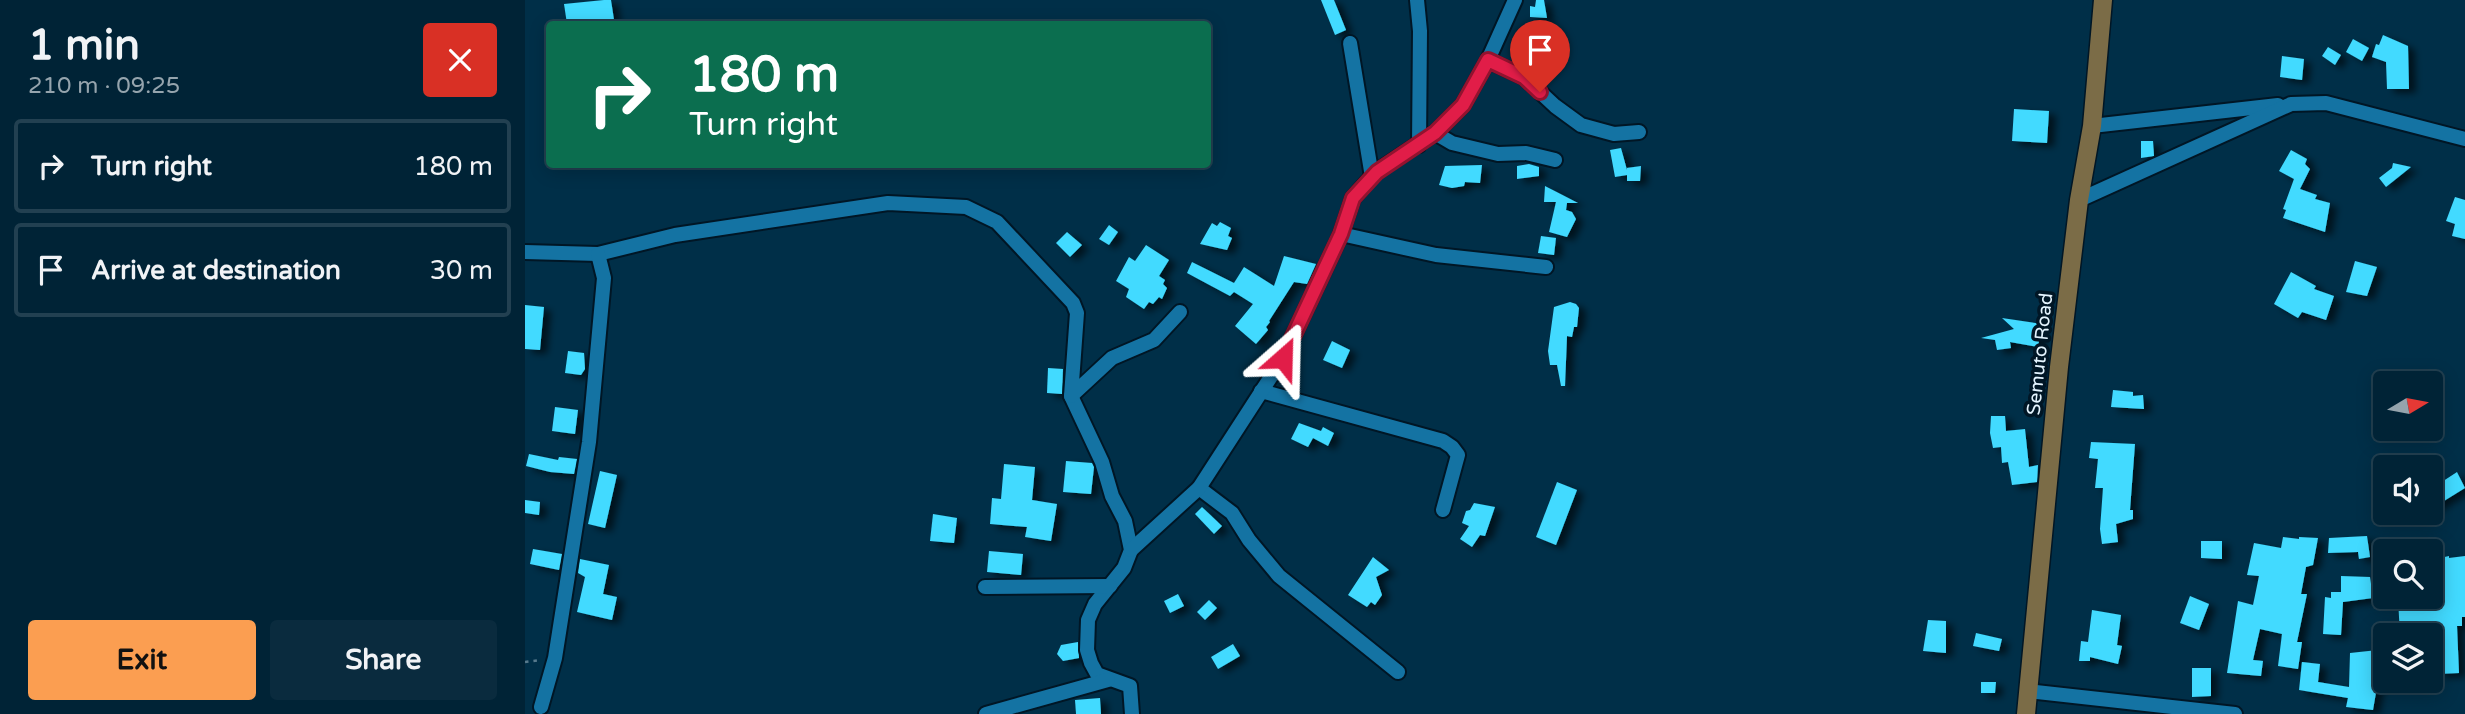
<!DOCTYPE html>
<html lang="en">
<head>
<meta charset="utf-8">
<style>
  :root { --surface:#002336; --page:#0a2b3e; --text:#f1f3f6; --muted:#95a4ad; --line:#224051; --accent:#fb9e51 }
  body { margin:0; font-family:"Varela Round",sans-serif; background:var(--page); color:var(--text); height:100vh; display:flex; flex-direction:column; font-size:26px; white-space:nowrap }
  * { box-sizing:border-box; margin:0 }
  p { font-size:23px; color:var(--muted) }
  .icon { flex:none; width:38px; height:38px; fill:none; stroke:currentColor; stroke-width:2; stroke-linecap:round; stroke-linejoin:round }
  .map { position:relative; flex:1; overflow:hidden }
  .drawer { display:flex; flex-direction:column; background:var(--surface); width:525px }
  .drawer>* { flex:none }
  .top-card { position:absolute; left:21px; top:21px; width:665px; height:147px; border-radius:7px; box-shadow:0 4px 18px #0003,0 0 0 2px var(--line); background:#0b6e4f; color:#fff; overflow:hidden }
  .needle { width:46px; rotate:80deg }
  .controls { position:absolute; left:1848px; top:371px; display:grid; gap:14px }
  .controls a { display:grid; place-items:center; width:70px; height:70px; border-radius:7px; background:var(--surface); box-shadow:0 4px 18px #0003,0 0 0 2px var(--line); font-size:35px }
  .pin { position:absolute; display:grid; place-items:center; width:60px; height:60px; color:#fff; margin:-72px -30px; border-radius:50% 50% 50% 0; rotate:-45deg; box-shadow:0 0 7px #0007 }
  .pin .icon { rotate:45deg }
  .me { position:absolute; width:77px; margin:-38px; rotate:25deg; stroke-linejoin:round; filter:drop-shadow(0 0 5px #0008) }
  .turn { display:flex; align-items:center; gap:24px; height:147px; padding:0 28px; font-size:32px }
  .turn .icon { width:91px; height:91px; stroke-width:2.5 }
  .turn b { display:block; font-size:49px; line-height:60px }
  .round { display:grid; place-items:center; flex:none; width:74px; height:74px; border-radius:7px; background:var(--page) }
  .headline { display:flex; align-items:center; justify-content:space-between; height:119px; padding:0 28px }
  h1 { font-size:42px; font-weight:700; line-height:52px }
  .button { display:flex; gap:14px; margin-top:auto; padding:14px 28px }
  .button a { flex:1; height:80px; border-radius:7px; background:var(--accent); color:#111; font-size:28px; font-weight:700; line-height:80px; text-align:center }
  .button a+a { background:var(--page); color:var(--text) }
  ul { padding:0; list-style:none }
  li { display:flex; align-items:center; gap:21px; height:94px; margin:0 14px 10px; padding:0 14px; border:4px solid var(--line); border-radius:7px }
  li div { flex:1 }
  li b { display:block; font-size:26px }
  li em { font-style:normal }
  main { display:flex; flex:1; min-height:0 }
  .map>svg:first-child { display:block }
  .building { fill:#42daff; filter:url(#shadow) }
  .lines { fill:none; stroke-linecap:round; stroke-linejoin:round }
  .minor-casing { stroke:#001625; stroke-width:18 }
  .major-casing { stroke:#001625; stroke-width:21 }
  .path { stroke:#577a8d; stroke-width:2.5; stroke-dasharray:3.5 5; stroke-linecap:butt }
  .minor { stroke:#1473a3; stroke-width:14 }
  .major { stroke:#7b6c47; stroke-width:18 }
  .route-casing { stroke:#92132f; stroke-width:18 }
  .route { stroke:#e11d48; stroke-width:12 }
  .labels { text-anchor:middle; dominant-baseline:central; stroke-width:7; stroke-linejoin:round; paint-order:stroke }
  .street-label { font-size:19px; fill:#e4f4fe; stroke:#001625 }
</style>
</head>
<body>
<main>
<section class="drawer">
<div class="headline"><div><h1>1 min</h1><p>210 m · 09:25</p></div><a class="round" style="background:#d93025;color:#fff"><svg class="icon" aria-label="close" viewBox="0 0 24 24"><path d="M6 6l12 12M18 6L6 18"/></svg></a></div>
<ul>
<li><svg class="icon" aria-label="right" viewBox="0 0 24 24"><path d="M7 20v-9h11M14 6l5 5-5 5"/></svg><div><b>Turn right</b></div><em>180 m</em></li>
<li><svg class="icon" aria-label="arrive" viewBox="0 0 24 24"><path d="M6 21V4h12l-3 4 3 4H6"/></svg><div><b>Arrive at destination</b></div><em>30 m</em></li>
</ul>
<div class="button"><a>Exit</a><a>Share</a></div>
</section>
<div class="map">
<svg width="1940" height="714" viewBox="0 0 1940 714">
  <defs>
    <filter id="shadow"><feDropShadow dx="7" dy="4" stdDeviation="3.5" flood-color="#0009"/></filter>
  </defs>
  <rect width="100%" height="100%" fill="#002f48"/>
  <g class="building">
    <polygon points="79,0 86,0 89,20 42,24 39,4"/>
    <polygon points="796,0 809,0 821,30 810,35"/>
    <polygon points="1011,0 1019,0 1022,18 1005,17 1005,6 1010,7"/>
    <polygon points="1858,35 1883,46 1884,89 1862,89 1861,62 1847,57 1851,44 1854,45"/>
    <polygon points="1828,39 1844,48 1837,61 1821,52"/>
    <polygon points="1803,47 1816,55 1810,65 1797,56"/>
    <polygon points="1757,56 1779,59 1777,80 1755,77"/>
    <polygon points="1489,109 1524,111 1522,143 1487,141"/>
    <polygon points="1616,141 1628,141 1629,156 1616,158"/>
    <polygon points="1096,148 1102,170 1102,168 1116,166 1115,181 1102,181 1102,175 1090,177 1085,150"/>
    <polygon points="1766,150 1782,159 1780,164 1785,169 1775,189 1792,195 1790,199 1805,203 1800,232 1758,218 1761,210 1758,209 1769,179 1754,171"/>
    <polygon points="1868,163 1886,167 1861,187 1854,178 1867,168"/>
    <polygon points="1004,164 1014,167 1014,176 992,179 992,166"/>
    <polygon points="957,165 955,183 940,182 939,186 927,188 914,185 920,166"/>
    <polygon points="1020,186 1053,203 1042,203 1041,210 1047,212 1051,219 1042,237 1024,232 1031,202 1019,202"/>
    <polygon points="1930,197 1940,200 1940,239 1927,236 1930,224 1921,221"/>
    <polygon points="695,222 706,228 703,236 707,238 702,250 675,244 687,223 692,226"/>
    <polygon points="584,225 593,232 584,245 574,239"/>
    <polygon points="542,232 557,245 545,257 531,243"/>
    <polygon points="1016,236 1031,238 1029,255 1013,253"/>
    <polygon points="621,245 644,260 634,276 640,280 638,284 642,288 637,299 634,297 628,304 624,302 619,309 601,297 604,289 591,281 604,257 610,261"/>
    <polygon points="759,256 791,264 782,284 769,282 744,321 745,322 741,327 743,330 731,344 710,326 728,304 709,292 705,296 662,273 667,262 709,283 719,267 749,286"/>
    <polygon points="1830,261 1852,267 1842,296 1821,292"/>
    <polygon points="1766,272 1791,286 1789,289 1809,296 1801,320 1777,312 1773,318 1749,304"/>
    <polygon points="1045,302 1051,304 1054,308 1052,327 1049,327 1047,337 1042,336 1040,386 1036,386 1032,365 1025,365 1023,351 1029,307"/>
    <polygon points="0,305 19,307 15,350 0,349"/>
    <polygon points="1477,318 1517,324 1513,347 1485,342 1486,348 1472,350 1470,340 1456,338 1489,329"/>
    <polygon points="807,341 825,350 817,368 798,360"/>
    <polygon points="43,351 59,353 60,369 56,375 40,373"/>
    <polygon points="523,368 538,369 537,394 522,393"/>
    <polygon points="1588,390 1608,392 1608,396 1618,395 1619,409 1586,407"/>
    <polygon points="30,407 53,410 50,434 27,431"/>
    <polygon points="1466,416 1480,416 1481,431 1500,429 1504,467 1513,465 1512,482 1487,485 1483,462 1477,463 1476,447 1468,448 1465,433"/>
    <polygon points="774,423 796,431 798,427 809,433 803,446 788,438 783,447 766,439"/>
    <polygon points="1566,442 1610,444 1605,510 1608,510 1608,519 1591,524 1593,542 1577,544 1575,529 1578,488 1570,488 1573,459 1564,458"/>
    <polygon points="4,454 33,460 34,457 52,459 49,474 25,472 1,466"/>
    <polygon points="541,461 567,463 569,467 566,494 538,492"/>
    <polygon points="479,464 510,467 507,500 532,504 526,541 500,537 502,527 465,524 467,498 476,499"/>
    <polygon points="75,471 92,475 80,528 63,524"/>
    <polygon points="1932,472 1940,488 1906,509 1906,489"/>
    <polygon points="1032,482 1052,490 1031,545 1011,537"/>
    <polygon points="0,500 15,502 14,515 0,513"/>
    <polygon points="949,503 970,507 960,536 955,535 947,547 935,539 944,526 937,523 941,511 945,510"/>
    <polygon points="677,507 697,526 689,534 670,514"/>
    <polygon points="408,514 432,518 429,543 405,541"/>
    <polygon points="1842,536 1845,557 1834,559 1833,552 1803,553 1804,538"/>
    <polygon points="1758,537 1774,539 1774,537 1793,538 1788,565 1781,567 1776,594 1782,594 1772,642 1777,642 1773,669 1753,666 1757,634 1735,629 1728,660 1738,661 1736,676 1702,673 1713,601 1728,605 1734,576 1722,575 1729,543 1756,548"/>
    <polygon points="1676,541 1697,541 1697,559 1676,558"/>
    <polygon points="8,549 37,554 34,570 5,564"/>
    <polygon points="464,551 498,554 496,575 462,572"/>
    <polygon points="1924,556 1924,558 1940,556 1940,617 1937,617 1937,626 1932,626 1934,673 1913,674 1911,632 1875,635 1873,599 1906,597 1906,560"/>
    <polygon points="848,557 864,570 851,577 857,595 850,605 846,602 842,607 823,595"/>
    <polygon points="55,559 84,565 78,594 92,597 87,620 52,612 60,577 53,573"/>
    <polygon points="1816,576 1845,577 1848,598 1818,602 1816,635 1798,634 1800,597 1806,598 1806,592 1816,592"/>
    <polygon points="653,594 659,606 645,613 639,601"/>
    <polygon points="1665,596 1684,604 1674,630 1655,623"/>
    <polygon points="684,600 692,608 680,620 672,612"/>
    <polygon points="1567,610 1596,615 1592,645 1597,646 1593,664 1565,657 1565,661 1554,661 1556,641 1563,642"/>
    <polygon points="1403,620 1421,621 1421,653 1398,651"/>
    <polygon points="1451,633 1477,639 1474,651 1448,646"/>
    <polygon points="553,642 554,658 538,661 532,654 536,645"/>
    <polygon points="708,644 715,656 693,669 686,657"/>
    <polygon points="1853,650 1853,681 1848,710 1821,707 1823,698 1774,690 1777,662 1795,664 1793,682 1824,687 1825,653"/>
    <polygon points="1667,668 1686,668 1686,696 1667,697"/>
    <polygon points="1456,682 1471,682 1470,693 1456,693"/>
    <polygon points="575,698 576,714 551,714 550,700"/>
  </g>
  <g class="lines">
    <g class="minor-casing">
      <g id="minor">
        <polyline points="892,0 895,31 894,145"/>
        <polyline points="825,43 847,177"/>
        <polyline points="963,60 999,77 1030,106 1056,125 1089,134 1114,132"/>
        <polyline points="1567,126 1753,105"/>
        <polyline points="910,133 927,143 973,154 1001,153 1030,160"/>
        <polyline points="1554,200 1766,104 1801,103 1940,139"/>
        <polyline points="816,234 911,255 1021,267"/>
        <polyline points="0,252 73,254 150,235 363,203 441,207 472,222 548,303 552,313 546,396 577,462 587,496 600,521 606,550 599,568 570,604 563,620 562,650 566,663 572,674 605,686 607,714"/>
        <polyline points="736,391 918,441 927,447 933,455 918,510"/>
        <polyline points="546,396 587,358 629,340 655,312"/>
        <polyline points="674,488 707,513 724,540 754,576 873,672"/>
        <polyline points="606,550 674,488 758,358 816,234 828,198 851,172 910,133 938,105 963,60 990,0"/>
        <polyline points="460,587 585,586"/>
        <polyline points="1503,691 1710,714"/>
        <polyline points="16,707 30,658 64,442 79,278 73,254"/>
        <polyline points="461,714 583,680"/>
      </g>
    </g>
    <g class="major-casing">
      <polyline id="major" points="1501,714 1534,367 1554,200 1567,126 1578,0"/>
    </g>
    <polyline class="path" points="0,662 16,660"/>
    <use href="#minor" class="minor"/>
    <use href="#major" class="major"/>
  </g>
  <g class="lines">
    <g class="route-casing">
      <polyline id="route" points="758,358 816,234 828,198 852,172 910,133 938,105 963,60 999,77 1015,92"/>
    </g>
    <use href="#route" class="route"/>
  </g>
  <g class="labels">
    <g class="street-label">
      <text transform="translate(1515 354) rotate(-84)">Semuto Road</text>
    </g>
  </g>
</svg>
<div class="controls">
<a><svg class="needle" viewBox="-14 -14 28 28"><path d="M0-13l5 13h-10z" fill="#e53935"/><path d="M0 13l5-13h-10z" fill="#95a4ad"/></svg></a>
<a><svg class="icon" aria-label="sound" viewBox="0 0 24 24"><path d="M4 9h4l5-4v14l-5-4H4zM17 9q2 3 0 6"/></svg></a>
<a><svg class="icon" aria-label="search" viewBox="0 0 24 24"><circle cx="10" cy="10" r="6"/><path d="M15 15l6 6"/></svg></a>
<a><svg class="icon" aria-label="layers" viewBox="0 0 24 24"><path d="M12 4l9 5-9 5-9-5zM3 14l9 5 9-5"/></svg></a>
</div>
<div class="pin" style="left:1015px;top:92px;background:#d93025"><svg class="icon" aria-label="arrive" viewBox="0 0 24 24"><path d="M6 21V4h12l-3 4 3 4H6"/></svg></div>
<svg class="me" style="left:758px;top:358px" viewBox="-20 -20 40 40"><path d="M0-17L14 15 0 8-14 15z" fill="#e11d48" stroke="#fff" stroke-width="4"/></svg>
<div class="top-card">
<div class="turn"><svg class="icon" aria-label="right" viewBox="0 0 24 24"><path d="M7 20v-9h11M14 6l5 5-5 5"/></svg><div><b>180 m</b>Turn right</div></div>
</div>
</div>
</main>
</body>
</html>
